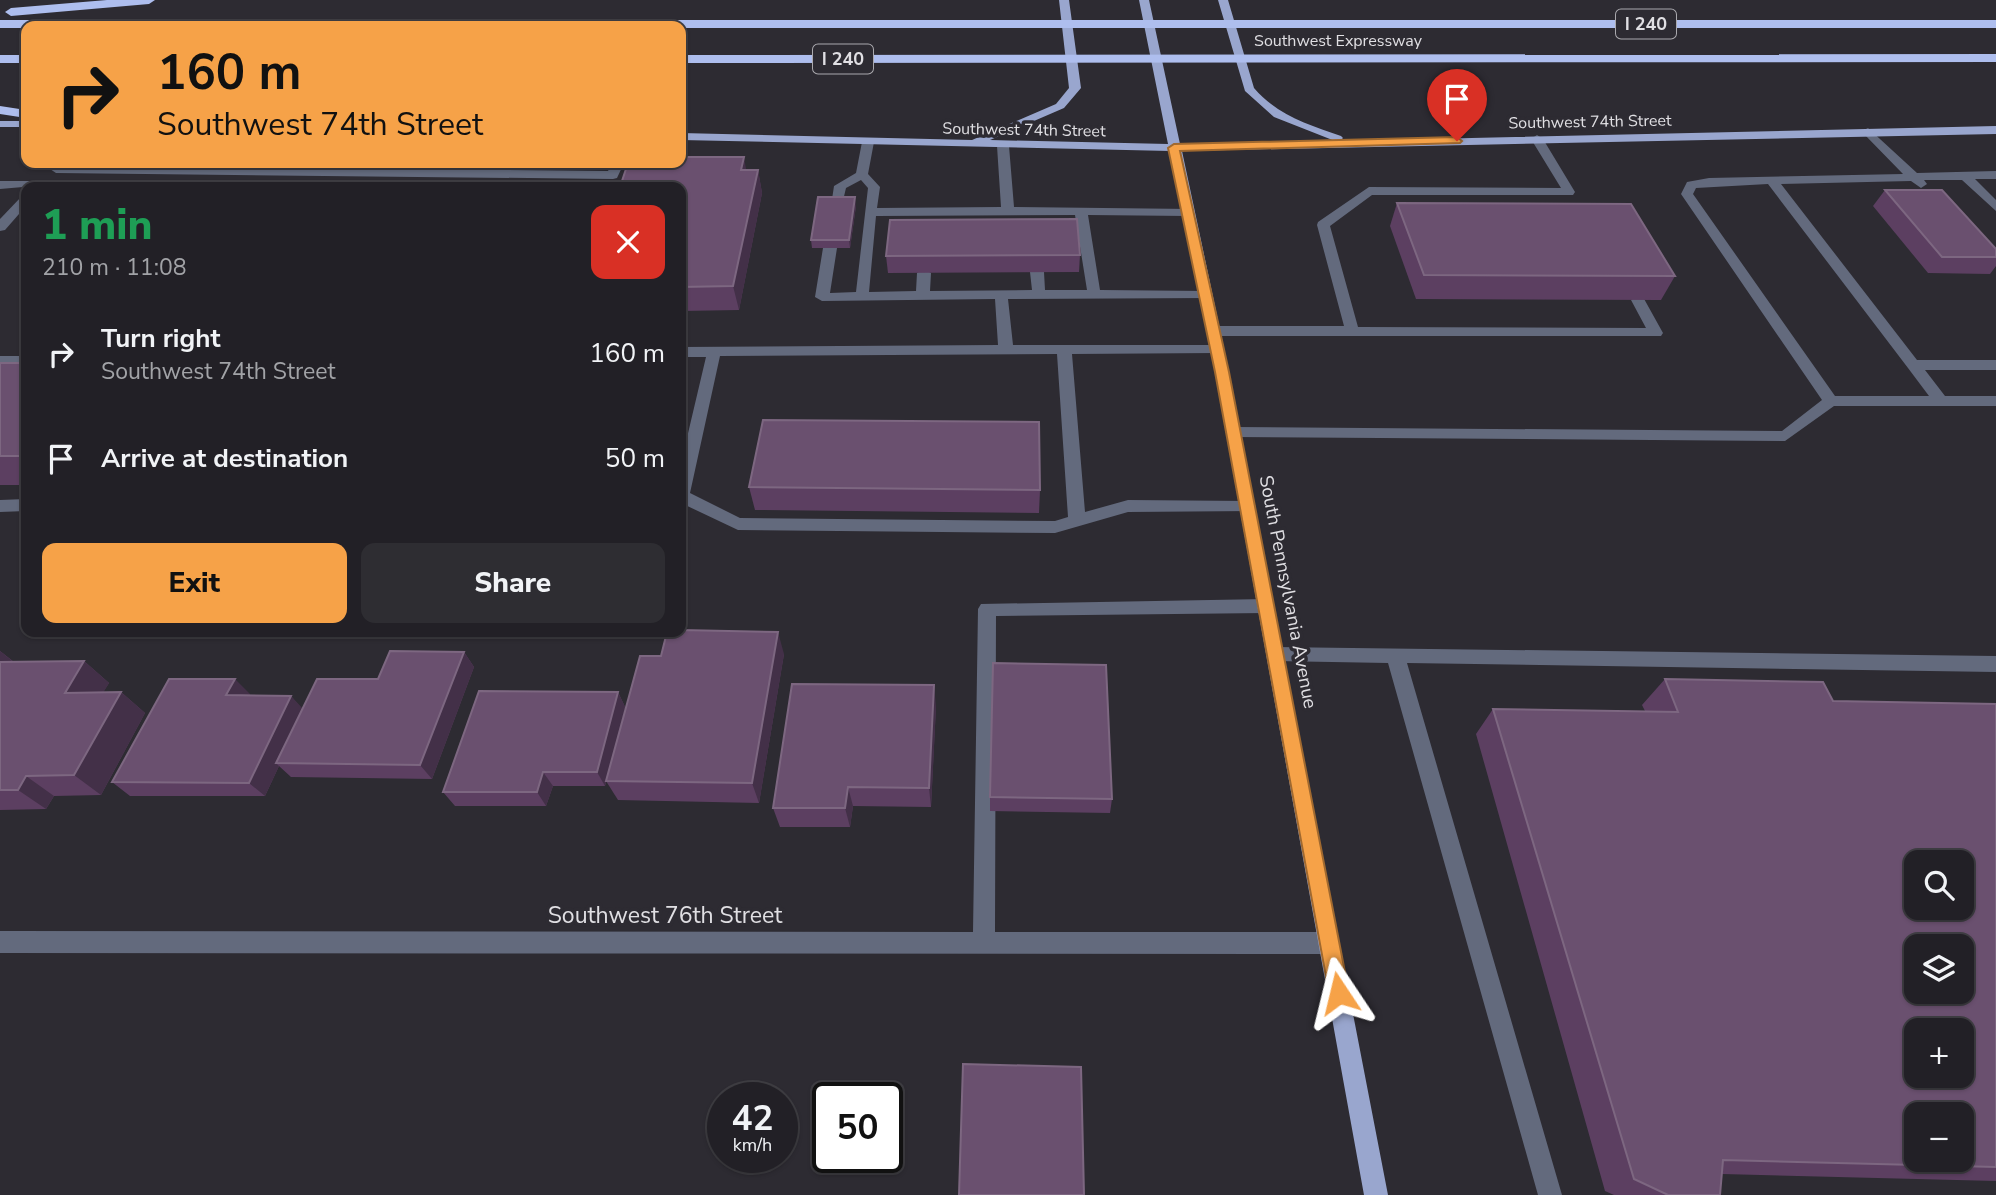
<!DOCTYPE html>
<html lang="en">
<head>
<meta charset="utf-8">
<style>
  :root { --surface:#222026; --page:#2e2d32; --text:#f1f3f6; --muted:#a2a3a7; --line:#3f3e43; --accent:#f6a248 }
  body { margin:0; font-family:"Nunito Sans",sans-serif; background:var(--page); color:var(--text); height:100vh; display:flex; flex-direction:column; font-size:26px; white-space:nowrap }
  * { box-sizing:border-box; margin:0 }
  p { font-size:23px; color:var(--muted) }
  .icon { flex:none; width:38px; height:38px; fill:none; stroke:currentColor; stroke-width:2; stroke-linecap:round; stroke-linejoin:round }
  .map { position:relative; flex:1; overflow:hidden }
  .drawer { position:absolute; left:21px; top:182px; width:665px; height:455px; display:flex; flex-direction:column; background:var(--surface); border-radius:14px; box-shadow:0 2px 5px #0004,0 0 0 2px var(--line) }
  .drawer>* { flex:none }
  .top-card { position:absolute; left:21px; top:21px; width:665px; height:147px; border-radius:14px; box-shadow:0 2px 5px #0004,0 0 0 2px var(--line); background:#f6a248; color:#111; overflow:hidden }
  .controls { position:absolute; left:1904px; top:850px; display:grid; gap:14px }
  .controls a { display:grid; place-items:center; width:70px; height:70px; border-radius:14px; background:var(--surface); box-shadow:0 2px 5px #0004,0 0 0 2px var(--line); font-size:35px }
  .speed { position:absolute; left:707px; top:1082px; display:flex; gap:14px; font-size:35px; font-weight:700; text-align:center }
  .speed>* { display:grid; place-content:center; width:91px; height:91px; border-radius:50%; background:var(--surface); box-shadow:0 2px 5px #0004,0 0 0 2px var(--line); line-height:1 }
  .speed small { font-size:18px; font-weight:400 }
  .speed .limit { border:4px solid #111; border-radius:10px; background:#fff; color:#111 }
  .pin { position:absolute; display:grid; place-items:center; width:60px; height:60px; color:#fff; margin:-72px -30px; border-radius:50% 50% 50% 0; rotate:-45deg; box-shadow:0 0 7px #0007 }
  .pin .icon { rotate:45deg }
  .me { position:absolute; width:77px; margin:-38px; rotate:350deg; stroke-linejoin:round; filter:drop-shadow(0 0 5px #0008) }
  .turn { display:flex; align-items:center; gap:24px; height:147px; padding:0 21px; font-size:32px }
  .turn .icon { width:91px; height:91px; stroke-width:2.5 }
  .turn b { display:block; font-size:49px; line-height:60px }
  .round { display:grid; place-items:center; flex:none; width:74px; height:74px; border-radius:14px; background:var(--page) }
  .summary { display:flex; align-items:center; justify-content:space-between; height:119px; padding:0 21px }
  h1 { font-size:42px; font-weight:800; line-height:52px; color:#1e9e55 }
  .action { display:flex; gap:14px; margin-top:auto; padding:14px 21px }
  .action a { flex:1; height:80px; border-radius:14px; background:var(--accent); color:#111; font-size:28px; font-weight:800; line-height:80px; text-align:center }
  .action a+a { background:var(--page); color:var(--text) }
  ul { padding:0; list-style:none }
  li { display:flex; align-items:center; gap:21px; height:105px; padding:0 21px }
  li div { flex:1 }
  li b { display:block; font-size:26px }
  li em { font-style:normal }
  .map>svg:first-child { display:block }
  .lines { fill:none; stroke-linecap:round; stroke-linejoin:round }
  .minor { fill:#636a7d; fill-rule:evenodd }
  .major { fill:#99a6ce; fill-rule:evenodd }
  .highway { fill:#aebeee; fill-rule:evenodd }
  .wall { fill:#5c3f61 }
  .shaded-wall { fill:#433048 }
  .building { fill:#6a506f; stroke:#7d6781; stroke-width:2; fill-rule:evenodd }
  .route { fill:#f6a248; stroke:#a0692f; stroke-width:2 }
  .labels { text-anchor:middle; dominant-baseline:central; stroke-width:7; stroke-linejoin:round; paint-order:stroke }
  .far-street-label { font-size:16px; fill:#e0dfe3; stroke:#2d2b32 }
  .shield { fill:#2d2b32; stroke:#aaa9ae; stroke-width:2 }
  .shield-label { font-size:18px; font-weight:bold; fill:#e0dfe3 }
  .street-label { font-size:19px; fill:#e0dfe3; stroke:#2d2b32 }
  .near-street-label { font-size:23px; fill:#e0dfe3; stroke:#2d2b32 }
</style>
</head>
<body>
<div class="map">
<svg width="1996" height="1195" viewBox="0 0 1996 1195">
  <rect width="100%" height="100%" fill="#2d2b32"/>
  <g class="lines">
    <g class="minor">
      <path d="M1868 128 1917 173 1996 171V179H1975L1996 200V211L1962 180H1924L1927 184 1921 188 1911 181 1781 184 1917 360H1996V370H1925L1945 396H1996V406H1834L1785 441 1233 437 1225 432 1233 427 1782 431 1822 400 1681 194 1687 182 1709 178 1903 174 1864 134V130ZM1768 184 1908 368 1929 396H1835L1693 194 1696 188Z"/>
      <polygon points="1537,135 1543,139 1575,192 1573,195 1372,195 1330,226 1358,327 1646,328 1631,300 1638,296 1643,297 1663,333 1661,336 1213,336 1206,331 1213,326 1344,326 1317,225 1318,222 1369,187 1561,188 1531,139"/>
      <path d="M868 138 874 142 868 174 880 187 877 208 1001 207 997 146 1003 142 1009 146 1014 207 1192 209V215L1188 216 1088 215 1100 290 1205 291 1210 292V298L1008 299 1013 345H1222V351L1217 353 1072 354 1085 512 1128 500 1248 501 1254 503 1256 507 1254 511 1128 512 1055 533 738 530 681 503V463L706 357H681V347L998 345 995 299 822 301 815 297 823 248 830 244 837 248 830 293 856 292 868 188 861 180 846 188 841 209 831 206 834 186 856 173 862 142ZM1075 215 1087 290H1045L1044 272 1037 268 1030 272 1032 290 930 291 931 273 924 269 917 273 916 291 869 292 876 216ZM1057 354 1068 517 1055 521 740 518 690 493 720 356Z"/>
      <polygon points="612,163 624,163 617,178 613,179 56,173 50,169 56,165 608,171"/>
      <polygon points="0,181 40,181 46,185 0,189"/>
      <polygon points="26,195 26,206 5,230 0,231 0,219 22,196"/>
      <rect x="0" y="356" width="26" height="10"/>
      <polygon points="26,499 26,511 0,512 0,500"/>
      <polygon points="1266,599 1272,601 1275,606 1272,611 1266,613 996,616 995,932 1329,932 1337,935 1340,943 1337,951 1329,954 0,953 0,931 973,932 978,609 981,604"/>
      <polygon points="1275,647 1996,656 1996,672 1407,663 1562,1195 1538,1195 1388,663 1275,661 1269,659 1266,654 1269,649"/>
    </g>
    <g class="major">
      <path d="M1059 0H1069L1081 88 1064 108 990 140 1168 144 1139 0H1149L1180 144 1335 141 1274 117 1245 91 1218 0H1228L1254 88C1277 115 1309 125 1341 136L1343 138 1340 141 1996 126V134L1182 151 1229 372 1388 1195H1364L1215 372 1170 151 681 140V133L972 140 1056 104 1069 88Z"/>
      <rect x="0" y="121" width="26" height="6"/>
    </g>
    <g class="highway">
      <polygon points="107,0 155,0 149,4 11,16 5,12 11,8"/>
      <rect x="0" y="20" width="1996" height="8"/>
      <polygon points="1996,54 1996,62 681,63 681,55"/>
      <rect x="0" y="55" width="26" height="8"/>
      <polygon points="0,106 26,110 26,118 0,114"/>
    </g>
  </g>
  <g class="wall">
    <polygon points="746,170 758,170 762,193 739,310 681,311 681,187"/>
    <polygon points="1885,190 1996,249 1996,266 1990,274 1928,273 1873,206"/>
    <polygon points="1397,203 1675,276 1661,300 1416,299 1390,226"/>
    <polygon points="856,206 850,248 812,248 811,240"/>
    <polygon points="1080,255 1079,272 888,273 886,256"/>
    <rect x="0" y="363" width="26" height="122"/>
    <polygon points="749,487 1040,490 1039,513 755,510"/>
    <polygon points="0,651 14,662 84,661 109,683 103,692 121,692 145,713 101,795 54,796 46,809 0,810"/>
    <polygon points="464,652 474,667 432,779 291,777 279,766 265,796 130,796 112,782 250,694 249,696 291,696 302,709 378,679"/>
    <polygon points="784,654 759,803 618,800 606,781 661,656"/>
    <polygon points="1665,679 1833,701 1996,704 1996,1181 1722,1174 1720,1195 1614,1195 1605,1191 1476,734 1493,709 1645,711 1642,705"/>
    <polygon points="618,692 625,707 605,786 553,786 546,806 455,806 443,792"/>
    <polygon points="936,706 931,807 853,806 850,827 780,827 773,808"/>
    <polygon points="990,797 1112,799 1110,813 990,811"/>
  </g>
  <g class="shaded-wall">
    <polygon points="744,157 748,180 741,170"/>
    <polygon points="758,170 762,193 739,310 733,286"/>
    <polygon points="855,197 856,206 850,248 849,240"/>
    <polygon points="778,632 784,654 759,803 752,783"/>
    <polygon points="0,651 16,664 0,690"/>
    <polygon points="464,652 474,667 432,779 420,765"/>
    <polygon points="84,661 109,683 91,713 65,693"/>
    <polygon points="235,679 250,694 241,710 226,695"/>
    <polygon points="934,685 936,706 931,807 929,788"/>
    <polygon points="121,692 145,713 101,795 74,775"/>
    <polygon points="618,692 625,707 605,786 597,772"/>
    <polygon points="291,696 305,711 276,763 279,766 265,796 249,783"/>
    <polygon points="543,772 553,786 546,806 537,792"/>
    <polygon points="26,776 54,796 46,809 18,790"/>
    <polygon points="848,787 853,806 850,827 845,808"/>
  </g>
  <g class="building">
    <polygon points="681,157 744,157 741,170 758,170 733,286 681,287 681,187 620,187 628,163 681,163"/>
    <polygon points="1885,190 1942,190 1996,249 1996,257 1942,257"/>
    <polygon points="818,197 855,197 849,240 811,240"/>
    <polygon points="1397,203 1631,204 1675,276 1424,275"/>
    <polygon points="1077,219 1080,255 886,256 890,220"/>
    <rect x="0" y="363" width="26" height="93"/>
    <polygon points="763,420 1039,422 1040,490 749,487"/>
    <polygon points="681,630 778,632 752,783 606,781 640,656 661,656 667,632 681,632"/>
    <polygon points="390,651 464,652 420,765 276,763 317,679 378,679"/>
    <polygon points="84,661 65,693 121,692 74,775 26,776 18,790 0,790 0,662"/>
    <polygon points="993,663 1106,665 1112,799 990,797"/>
    <polygon points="169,679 235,679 226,695 291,696 249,783 112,782"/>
    <path d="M1665 679 1823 682 1833 701 1996 704V1167L1723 1160 1720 1195H1668L1634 1179 1493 709 1678 712ZM1916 863H1962V908H1916ZM1916 947H1962V992H1916ZM1916 1031H1962V1076H1916ZM1916 1115H1962V1160H1916Z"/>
    <polygon points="792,684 934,685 929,788 848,787 845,808 773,808"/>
    <polygon points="479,691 618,692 597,772 543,772 537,792 443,792"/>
    <polygon points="963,1064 1081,1067 1084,1195 959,1195"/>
  </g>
  <polygon class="route" points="1457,137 1462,141 1460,143 1180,151 1229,372 1349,993 1346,1001 1339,1004 1332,1001 1329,993 1215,372 1168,148 1174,144"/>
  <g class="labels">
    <g class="far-street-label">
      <text x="1338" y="41">Southwest Expressway</text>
      <text transform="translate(1590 122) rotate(-1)">Southwest 74th Street</text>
      <text transform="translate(1024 130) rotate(1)">Southwest 74th Street</text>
    </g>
    <g class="shield">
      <rect x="1616" y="9.5" width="60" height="29" rx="5"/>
      <rect x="813" y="44.5" width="60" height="29" rx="5"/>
    </g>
    <g class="shield-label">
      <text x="1646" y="24">I 240</text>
      <text x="843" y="59">I 240</text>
    </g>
    <g class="street-label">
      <text transform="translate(1288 592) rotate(79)">South Pennsylvania Avenue</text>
    </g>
    <g class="near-street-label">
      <text x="665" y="915">Southwest 76th Street</text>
    </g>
  </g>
</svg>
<div class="controls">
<a><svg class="icon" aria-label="search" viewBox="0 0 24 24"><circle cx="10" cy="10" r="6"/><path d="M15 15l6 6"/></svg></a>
<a><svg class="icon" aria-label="layers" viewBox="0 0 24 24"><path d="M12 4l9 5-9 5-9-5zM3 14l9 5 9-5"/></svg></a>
<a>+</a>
<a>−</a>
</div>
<div class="speed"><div>42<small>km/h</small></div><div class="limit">50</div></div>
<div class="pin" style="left:1457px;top:141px;background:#d93025"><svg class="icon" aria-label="arrive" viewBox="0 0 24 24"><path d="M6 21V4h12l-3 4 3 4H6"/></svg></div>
<svg class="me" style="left:1339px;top:993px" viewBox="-20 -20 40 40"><path d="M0-17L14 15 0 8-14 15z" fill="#f6a248" stroke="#fff" stroke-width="4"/></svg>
<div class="top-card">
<div class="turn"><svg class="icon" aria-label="right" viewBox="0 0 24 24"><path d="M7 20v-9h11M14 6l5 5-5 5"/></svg><div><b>160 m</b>Southwest 74th Street</div></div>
</div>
<section class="drawer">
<div class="summary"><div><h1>1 min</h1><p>210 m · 11:08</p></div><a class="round" style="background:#d93025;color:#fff"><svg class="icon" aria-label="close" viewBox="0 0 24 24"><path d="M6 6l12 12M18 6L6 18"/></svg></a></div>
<ul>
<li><svg class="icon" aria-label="right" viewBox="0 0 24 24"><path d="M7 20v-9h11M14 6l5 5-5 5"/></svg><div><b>Turn right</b><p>Southwest 74th Street</p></div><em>160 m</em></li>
<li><svg class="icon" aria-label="arrive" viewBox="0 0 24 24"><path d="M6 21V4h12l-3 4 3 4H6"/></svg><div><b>Arrive at destination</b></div><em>50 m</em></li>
</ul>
<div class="action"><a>Exit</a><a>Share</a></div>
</section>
</div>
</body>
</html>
